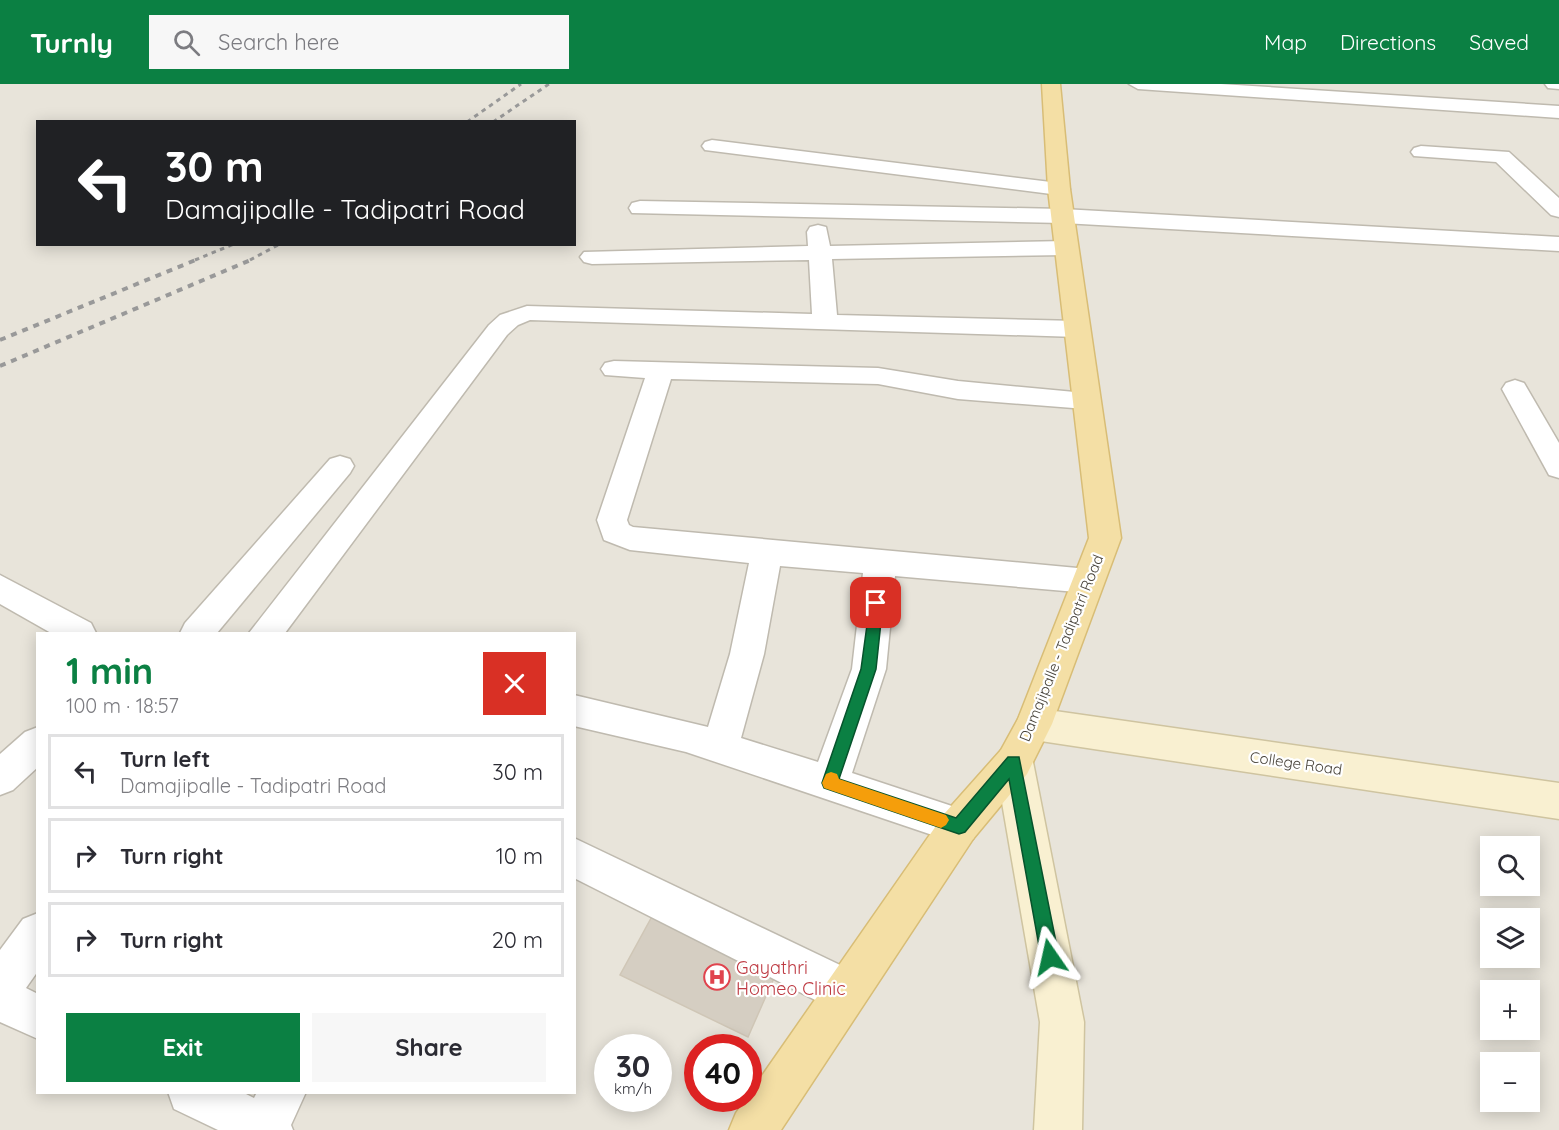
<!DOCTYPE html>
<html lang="en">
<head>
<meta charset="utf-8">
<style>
  :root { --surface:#fff; --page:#f7f7f7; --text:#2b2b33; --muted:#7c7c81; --line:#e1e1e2; --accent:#0b8043 }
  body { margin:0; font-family:Quicksand,sans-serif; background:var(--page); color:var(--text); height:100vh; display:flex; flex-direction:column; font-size:22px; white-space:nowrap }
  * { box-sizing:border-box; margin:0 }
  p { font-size:20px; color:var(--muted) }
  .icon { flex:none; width:33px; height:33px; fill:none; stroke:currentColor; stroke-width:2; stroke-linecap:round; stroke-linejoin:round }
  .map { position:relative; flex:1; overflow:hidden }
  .details { position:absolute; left:36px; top:548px; width:540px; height:462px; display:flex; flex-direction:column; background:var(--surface); border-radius:0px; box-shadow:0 3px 15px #0003 }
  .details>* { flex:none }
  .top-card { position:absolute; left:36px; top:36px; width:540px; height:126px; border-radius:0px; box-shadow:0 3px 15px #0003; background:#202124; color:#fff; overflow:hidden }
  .fabs { position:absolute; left:1480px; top:752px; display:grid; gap:12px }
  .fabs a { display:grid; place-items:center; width:60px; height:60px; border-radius:0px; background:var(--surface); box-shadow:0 3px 15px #0003; font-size:30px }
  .speed { position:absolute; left:594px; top:950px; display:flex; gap:12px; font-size:30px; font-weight:700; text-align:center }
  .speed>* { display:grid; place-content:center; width:78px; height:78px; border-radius:50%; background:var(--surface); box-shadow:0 3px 15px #0003; line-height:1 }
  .speed small { font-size:15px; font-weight:400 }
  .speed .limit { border:9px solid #d22; background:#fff; color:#111 }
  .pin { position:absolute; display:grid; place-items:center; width:51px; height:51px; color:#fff; margin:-26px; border-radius:12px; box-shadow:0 3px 9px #0006 }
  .me { position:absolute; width:66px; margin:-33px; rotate:349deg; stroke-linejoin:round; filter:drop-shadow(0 0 4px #0008) }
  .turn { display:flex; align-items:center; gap:21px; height:126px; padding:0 30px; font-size:27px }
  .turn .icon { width:78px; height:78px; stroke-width:2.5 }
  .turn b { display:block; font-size:42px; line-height:51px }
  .round { display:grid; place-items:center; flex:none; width:63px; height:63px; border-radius:0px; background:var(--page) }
  .overview { display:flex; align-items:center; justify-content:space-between; height:102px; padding:0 30px }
  h1 { font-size:36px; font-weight:700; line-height:45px; color:var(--accent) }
  .cta { display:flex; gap:12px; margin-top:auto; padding:12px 30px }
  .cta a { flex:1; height:69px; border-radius:0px; background:var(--accent); color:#fff; font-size:24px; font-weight:700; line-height:69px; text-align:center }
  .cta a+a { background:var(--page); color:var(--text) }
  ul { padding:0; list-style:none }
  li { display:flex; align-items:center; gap:18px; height:75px; margin:0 12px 9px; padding:0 18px; border:3px solid var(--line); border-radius:0px }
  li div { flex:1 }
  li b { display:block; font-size:22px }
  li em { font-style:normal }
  header { display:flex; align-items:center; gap:36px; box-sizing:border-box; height:84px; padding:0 30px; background:var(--accent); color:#fff }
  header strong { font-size:28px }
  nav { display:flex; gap:33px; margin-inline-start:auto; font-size:21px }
  .search { width:420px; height:54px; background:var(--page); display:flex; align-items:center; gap:15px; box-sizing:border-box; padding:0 21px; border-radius:0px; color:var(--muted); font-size:22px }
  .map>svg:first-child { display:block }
  .residential { fill:#e8e4da; fill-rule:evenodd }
  .building { fill:#d5cec2; stroke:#cfc6b6; stroke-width:1.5 }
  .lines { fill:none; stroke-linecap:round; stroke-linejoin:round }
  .street-casing { stroke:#bfbaaf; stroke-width:3 }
  .secondary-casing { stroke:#cfc4a0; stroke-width:3 }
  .primary-casing { stroke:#d8bd76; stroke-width:3 }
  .street { fill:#fff; fill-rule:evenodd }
  .secondary { fill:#f9f0d1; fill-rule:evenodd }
  .primary { fill:#f4dfa5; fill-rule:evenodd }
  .rail-far1 { stroke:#999; stroke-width:3; stroke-dasharray:4.5 4.5; stroke-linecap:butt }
  .rail { stroke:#999; stroke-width:4; stroke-dasharray:6 6; stroke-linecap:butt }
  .route { fill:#0b8043; stroke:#07532c; stroke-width:1.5 }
  .slow { fill:#f59e0b }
  .labels { text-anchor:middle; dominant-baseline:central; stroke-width:4.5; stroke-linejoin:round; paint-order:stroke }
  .street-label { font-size:15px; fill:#48433a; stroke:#fff }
  .near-health-label { font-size:18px; fill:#be3a42; stroke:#fff; text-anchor:start }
</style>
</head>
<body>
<header>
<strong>Turnly</strong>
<div class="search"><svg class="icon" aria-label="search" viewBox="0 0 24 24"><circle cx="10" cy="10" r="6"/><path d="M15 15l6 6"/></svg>Search here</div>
<nav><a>Map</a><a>Directions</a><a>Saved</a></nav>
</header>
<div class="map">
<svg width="1559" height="1046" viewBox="0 0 1559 1046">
  <rect width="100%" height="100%" fill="#f4f2ec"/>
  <path class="residential" d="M0 0H1559V1046H0ZM38 38H574V160H38ZM38 549H574V1008H38ZM1491 762H1530V801H1491ZM1491 834H1530V873H1491ZM1491 906H1530V945H1491ZM608 963H658V1014H608ZM698 963H748V1014H698ZM1491 978H1530V1017H1491Z"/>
  <polygon class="building" points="655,827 778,885 748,953 620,891"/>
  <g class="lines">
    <g class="street-casing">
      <g id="street">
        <polygon points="1129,0 1221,0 1559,22 1559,34 1138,5"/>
        <polygon points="1545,0 1559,0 1559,5 1548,4"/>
        <polygon points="712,56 1059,99 1066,101 1070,105 1066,109 1059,111 705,66 702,62 705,58"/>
        <polygon points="1421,62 1509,68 1559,114 1559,133 1551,131 1496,78 1414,72 1411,68 1414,64"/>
        <polygon points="640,117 1063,125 1559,153 1559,167 1063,139 632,129 629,124 632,119"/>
        <polygon points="818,141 826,143 830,162 1066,157 1074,159 1077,164 1074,169 1066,171 832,175 837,231 1077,237 1086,240 1090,245 1086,250 1077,253 530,236 518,241 507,251 285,549 249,549 489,241 500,231 527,222 812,230 809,176 592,180 584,178 580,173 584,168 808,162 807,148 810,143"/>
        <path d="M614 277 878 284 958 297 1096 310 1100 316 1096 322 1086 325 958 315 878 300 671 295 627 436 629 441 633 443 1088 485 1099 488 1104 497 1099 506 1088 509 895 492 886 585 852 689 973 729 979 742 973 755 959 760 686 668 574 642V611L708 643 730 570 749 479 630 466 604 456 597 436 645 294 605 291 601 285 605 279ZM780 482 863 489 852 585 818 678 741 654 764 570Z"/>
        <polygon points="1515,296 1524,299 1559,359 1559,394 1549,391 1502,305 1506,299"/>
        <polygon points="340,372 350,375 354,382 350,389 217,549 180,549 185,539 330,375"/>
        <polygon points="0,491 91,539 96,549 51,549 0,520"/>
        <polygon points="38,643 38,683 13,706 0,711 0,670 25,648"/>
        <polygon points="574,754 861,891 867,907 861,923 845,929 829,923 574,794"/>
        <polygon points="38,829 38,887 26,904 38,910 38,955 0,938 0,866 23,835"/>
        <polygon points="168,1008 242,1008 254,1014 257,1008 306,1008 291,1041 293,1046 218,1046 174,1025"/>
      </g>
    </g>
    <g class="secondary-casing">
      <g id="secondary">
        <polygon points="1034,624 1559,699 1559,735 1034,656 1021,651 1016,640 1021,629"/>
        <polygon points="1014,661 1027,666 1033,678 1084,938 1082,1046 1034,1046 1040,938 995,678 1001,666"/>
      </g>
    </g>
    <g class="primary-casing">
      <polygon id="primary" points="1042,0 1060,0 1070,105 1121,454 1052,640 1027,690 973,755 781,1046 729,1046 736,1029 945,729 1001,666 1018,635 1089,454 1048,105"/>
    </g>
    <use href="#street" class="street"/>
    <use href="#secondary" class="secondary"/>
    <use href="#primary" class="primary"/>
    <g class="rail-far1">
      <polyline points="467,38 521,0"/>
      <polyline points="493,38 549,0"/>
      <polyline points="195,176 234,160"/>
      <polyline points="250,176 280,160"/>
    </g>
    <g class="rail">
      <polyline points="0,256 198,175"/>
      <polyline points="0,282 253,175"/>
    </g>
  </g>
  <polygon class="route" points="876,513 883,519 876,585 839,695 956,734 1008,673 1019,673 1059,873 1056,879 1050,882 1043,879 1041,873 1009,695 965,748 959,750 824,704 822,699 861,585 870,519"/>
  <polygon class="slow" points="831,688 837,690 839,695 946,731 949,736 946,741 941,744 824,704 822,699 826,690"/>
  <defs>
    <g id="hospital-ring" transform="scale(1.35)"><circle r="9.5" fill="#fff" stroke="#e0444e" stroke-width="1.5"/><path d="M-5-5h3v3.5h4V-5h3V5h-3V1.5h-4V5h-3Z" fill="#e0444e"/></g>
  </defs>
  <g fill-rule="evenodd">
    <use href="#hospital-ring" x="717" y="893"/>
  </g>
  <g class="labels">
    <g class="street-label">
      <text transform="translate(1061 564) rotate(-68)">Damajipalle - Tadipatri Road</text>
      <text transform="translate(1296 679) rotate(8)">College Road</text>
    </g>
    <g class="near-health-label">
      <text x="736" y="883">Gayathri<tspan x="736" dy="21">Homeo Clinic</tspan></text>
    </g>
  </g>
</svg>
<div class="fabs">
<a><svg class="icon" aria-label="search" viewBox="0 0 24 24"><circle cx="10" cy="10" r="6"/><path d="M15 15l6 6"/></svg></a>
<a><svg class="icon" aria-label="layers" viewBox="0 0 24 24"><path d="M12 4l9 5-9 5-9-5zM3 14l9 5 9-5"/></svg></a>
<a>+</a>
<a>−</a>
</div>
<div class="speed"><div>30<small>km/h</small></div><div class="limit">40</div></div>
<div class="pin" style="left:876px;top:519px;background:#d93025"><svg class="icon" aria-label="arrive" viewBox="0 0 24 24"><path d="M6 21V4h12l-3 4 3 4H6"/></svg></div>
<svg class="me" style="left:1050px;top:873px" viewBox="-20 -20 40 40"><path d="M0-17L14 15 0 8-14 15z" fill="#0b8043" stroke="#fff" stroke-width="4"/></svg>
<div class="top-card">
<div class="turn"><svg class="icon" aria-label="left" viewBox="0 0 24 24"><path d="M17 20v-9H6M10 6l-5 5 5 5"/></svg><div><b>30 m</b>Damajipalle - Tadipatri Road</div></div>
</div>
<section class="details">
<div class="overview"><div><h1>1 min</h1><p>100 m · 18:57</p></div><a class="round" style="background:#d93025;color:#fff"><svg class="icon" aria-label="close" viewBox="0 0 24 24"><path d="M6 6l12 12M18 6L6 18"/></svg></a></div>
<ul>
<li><svg class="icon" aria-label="left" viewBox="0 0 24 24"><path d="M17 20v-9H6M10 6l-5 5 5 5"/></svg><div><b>Turn left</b><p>Damajipalle - Tadipatri Road</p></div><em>30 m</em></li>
<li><svg class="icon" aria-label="right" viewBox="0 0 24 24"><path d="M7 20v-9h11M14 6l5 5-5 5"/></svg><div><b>Turn right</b></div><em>10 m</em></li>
<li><svg class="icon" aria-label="right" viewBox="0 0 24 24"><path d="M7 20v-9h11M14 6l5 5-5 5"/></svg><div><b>Turn right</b></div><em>20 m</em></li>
</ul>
<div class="cta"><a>Exit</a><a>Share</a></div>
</section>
</div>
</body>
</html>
